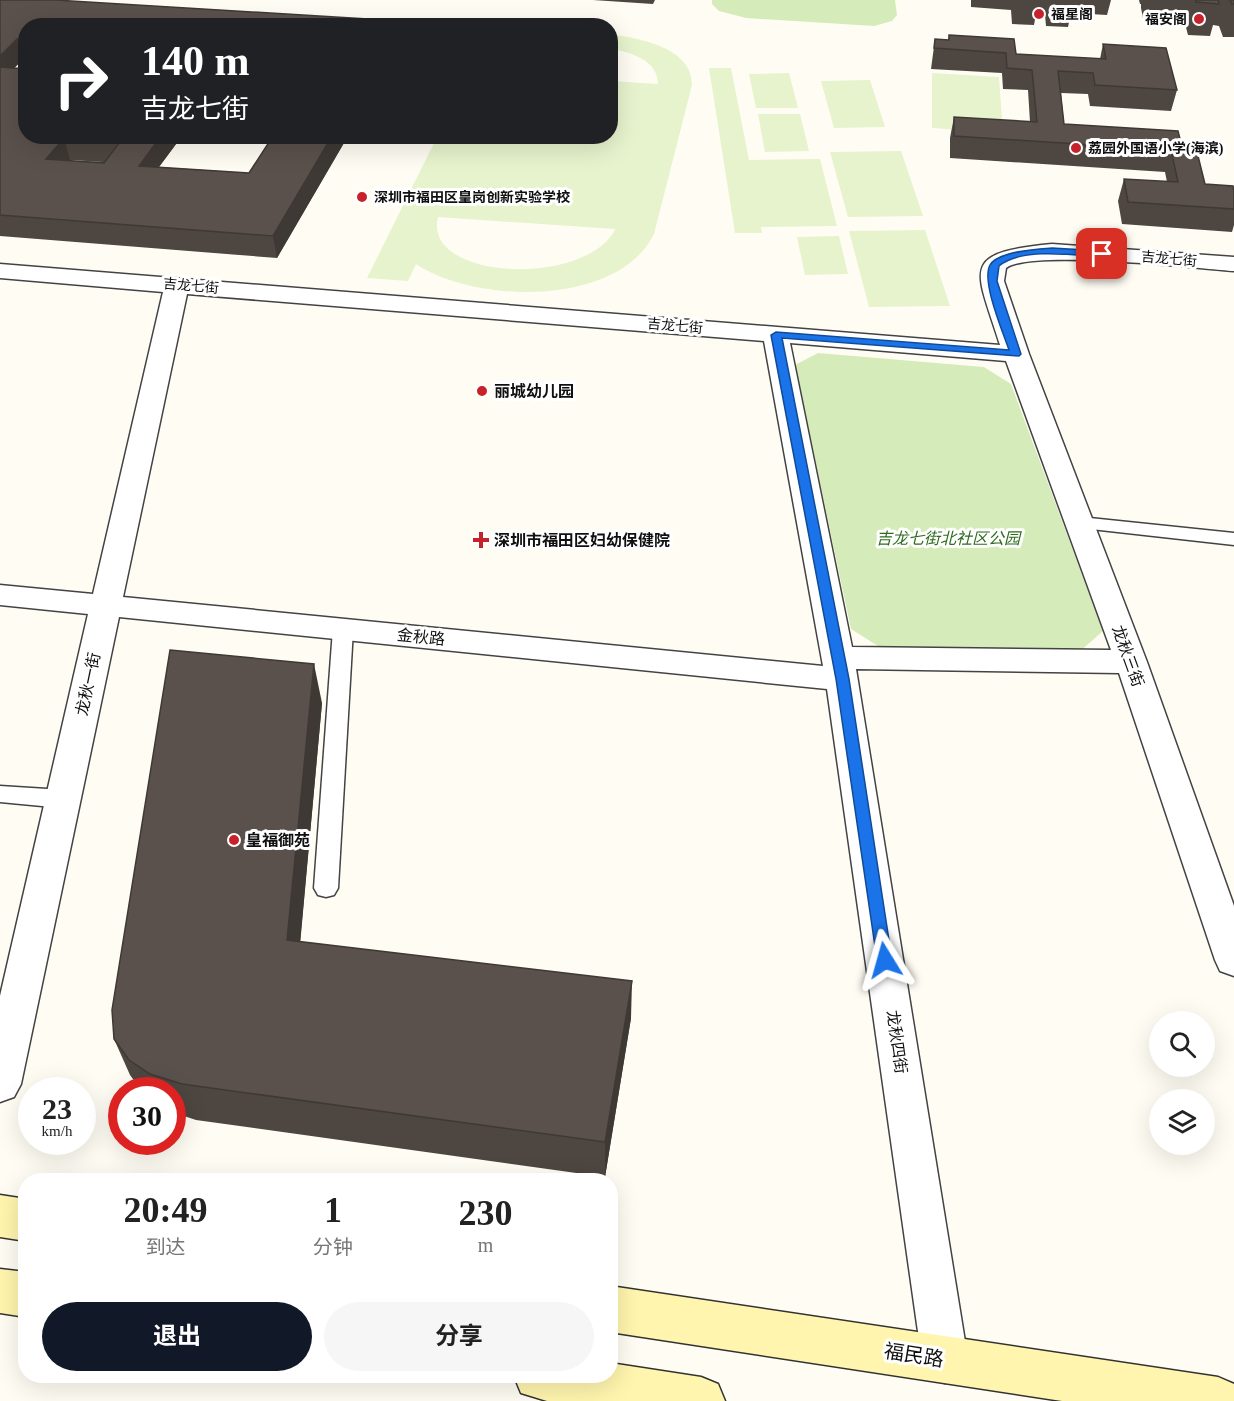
<!DOCTYPE html>
<html lang="zh">
<head>
<meta charset="utf-8">
<style>
  :root { --surface:#fff; --page:#f6f6f6; --text:#222; --muted:#767676; --accent:#111827 }
  body { margin:0; font-family:"Times New Roman","Noto Sans SC",serif; background:var(--page); color:var(--text); height:100vh; display:flex; flex-direction:column; font-size:22px; white-space:nowrap }
  * { box-sizing:border-box; margin:0 }
  p { font-size:20px; color:var(--muted) }
  .icon { flex:none; width:33px; height:33px; fill:none; stroke:currentColor; stroke-width:2; stroke-linecap:round; stroke-linejoin:round }
  .map { position:relative; flex:1; overflow:hidden }
  .drawer { position:absolute; left:18px; top:1173px; width:600px; height:210px; display:flex; flex-direction:column; background:var(--surface); border-radius:24px; box-shadow:0 6px 24px #0002 }
  .drawer>* { flex:none }
  .guide { position:absolute; left:18px; top:18px; width:600px; height:126px; border-radius:24px; box-shadow:0 6px 24px #0002; background:#202124; color:#fff; overflow:hidden }
  .buttons { position:absolute; left:1149px; top:1011px; display:grid; gap:12px }
  .buttons a { display:grid; place-items:center; width:66px; height:66px; border-radius:50%; background:var(--surface); box-shadow:0 6px 24px #0002; font-size:30px }
  .speed { position:absolute; left:18px; top:1077px; display:flex; gap:12px; font-size:30px; font-weight:700; text-align:center }
  .speed>* { display:grid; place-content:center; width:78px; height:78px; border-radius:50%; background:var(--surface); box-shadow:0 6px 24px #0002; line-height:1 }
  .speed small { font-size:15px; font-weight:400 }
  .speed .limit { border:9px solid #d22; background:#fff; color:#111 }
  .pin { position:absolute; display:grid; place-items:center; width:51px; height:51px; color:#fff; margin:-26px; border-radius:12px; box-shadow:0 3px 9px #0006 }
  .me { position:absolute; width:66px; margin:-33px; rotate:352deg; stroke-linejoin:round; filter:drop-shadow(0 0 4px #0008) }
  .turn { display:flex; align-items:center; gap:21px; height:126px; padding:0 24px; font-size:27px }
  .turn .icon { width:78px; height:78px; stroke-width:2.5 }
  .turn b { display:block; font-size:42px; line-height:51px }
  .eta { display:flex; justify-content:space-evenly; align-items:center; height:102px; text-align:center }
  .eta b { font-size:36px; font-weight:700; line-height:42px }
  .action { display:flex; gap:12px; margin-top:auto; padding:12px 24px }
  .action a { flex:1; height:69px; border-radius:36px; background:var(--accent); color:#fff; font-size:24px; font-weight:700; line-height:69px; text-align:center }
  .action a+a { background:var(--page); color:var(--text) }
  .map>svg:first-child { display:block }
  .green { fill:#d5ecba }
  .pitch { fill:#e6f3cd; fill-rule:evenodd }
  .lines { fill:none; stroke-linecap:round; stroke-linejoin:round }
  .lane-casing { stroke:#434343; stroke-width:3 }
  .street-casing { stroke:#434343; stroke-width:3 }
  .secondary-casing { stroke:#323232; stroke-width:3 }
  .lane { fill:#fff; fill-rule:evenodd }
  .street { fill:#fff; fill-rule:evenodd }
  .secondary { fill:#fff5ae; fill-rule:evenodd }
  .wall { fill:#4d4641; fill-rule:evenodd }
  .shaded-wall { fill:#3f3935 }
  .building { fill:#5a514c; stroke:#3f3935; stroke-width:1.5; fill-rule:evenodd }
  .route { fill:#1a73e8; stroke:#114b97; stroke-width:1.5 }
  .poi-dot { fill:#c7212b; stroke:#fff; stroke-width:2 }
  .labels { text-anchor:middle; dominant-baseline:central; stroke-width:6; stroke-linejoin:round; paint-order:stroke }
  .far-poi-label { font-size:14px; font-weight:bold; fill:#101010; stroke:#fff; text-anchor:start }
  .far-street-label { font-size:14px; fill:#101010; stroke:#fff }
  .poi-label { font-size:16px; font-weight:bold; fill:#101010; stroke:#fff; text-anchor:start }
  .park-label { font-size:16px; font-style:italic; fill:#2e6c1d; stroke:#fff }
  .street-label { font-size:16px; fill:#101010; stroke:#fff }
  .near-street-label { font-size:20px; fill:#101010; stroke:#fff }
</style>
</head>
<body>
<div class="map">
<svg width="1234" height="1401" viewBox="0 0 1234 1401">
  <rect width="100%" height="100%" fill="#fffdf3"/>
  <g class="green">
    <polygon points="712,0 895,0 897,15 892,21 874,26 746,18 719,11 712,4"/>
    <polygon points="818,353 984,367 1011,384 1103,631 1078,653 886,651 851,629 795,365"/>
  </g>
  <g class="pitch">
    <path d="M611 34C640 39 692 47 692 85L654 234C618 307 476 304 416 264L408 281 367 278 437 137 610 136 611 81 658 84C658 60 630 52 611 49ZM438 217 615 229V230C583 288 422 280 438 217Z"/>
    <polygon points="709,68 731,68 749,160 820,159 837,226 761,227 762,233 735,233"/>
    <polygon points="789,73 798,108 756,108 749,74"/>
    <polygon points="932,73 999,77 1003,133 932,128"/>
    <polygon points="870,80 885,127 834,128 821,81"/>
    <polygon points="758,114 800,114 809,151 765,152"/>
    <polygon points="901,151 923,216 848,217 830,152"/>
    <polygon points="925,230 950,306 869,307 849,231"/>
    <polygon points="839,236 848,274 805,275 797,237"/>
  </g>
  <g class="lines">
    <g class="lane-casing">
      <g id="lane">
        <polygon points="1080,517 1234,533 1234,545 1073,527 1071,523 1073,519"/>
        <polygon points="343,622 350,624 353,629 338,888 334,895 326,897 318,895 314,888 333,629 336,624"/>
        <polygon points="0,786 63,790 71,793 74,799 71,805 63,808 0,802"/>
      </g>
    </g>
    <g class="street-casing">
      <path id="street" d="M1052 244 1234 257V271C1194 268 1031 249 1006 268L1004 281 1029 354 1147 662 1234 906V976L1220 971 1215 960 1119 673 856 669 968 1360 962 1377 945 1383 928 1377 922 1360 827 689 119 617 21 1084 14 1097 0 1102V996L88 614 0 605V585L93 594 163 292 0 278V264L1000 345C976 268 958 253 1052 244ZM187 294 764 341 823 666 123 597ZM790 343 1006 361 1111 650 852 647Z"/>
    </g>
    <g class="secondary-casing">
      <g id="secondary">
        <polygon points="0,1195 26,1199 26,1241 0,1237"/>
        <polygon points="0,1269 26,1272 26,1317 0,1313"/>
        <polygon points="610,1286 1218,1377 1234,1384 1234,1401 1062,1401 610,1332"/>
        <polygon points="610,1363 701,1377 718,1384 725,1401 547,1401 521,1393 514,1376 610,1376"/>
      </g>
    </g>
    <use href="#lane" class="lane"/>
    <use href="#street" class="street"/>
    <use href="#secondary" class="secondary"/>
  </g>
  <g class="wall">
    <path d="M0 0 26 26V60L23 59 14 68 26 136H182L159 167 249 173 269 142 193 136H348L277 258 0 236ZM70 160 104 162 69 161Z"/>
    <polygon points="593,0 655,0 653,4"/>
    <polygon points="971,0 1111,0 1107,15 1071,13 1068,27 1046,26 1045,15 1036,14 1034,25 1012,24 1011,10 971,7"/>
    <polygon points="1139,0 1234,0 1234,37 1223,37 1219,26 1213,25 1210,36 1188,35 1184,20 1143,18 1141,8 1141,4 1140,4"/>
    <polygon points="949,35 1016,54 1100,59 1103,44 1177,90 1171,111 1090,106 1088,94 1061,93 1064,124 1183,151 1205,184 1234,191 1234,225 1232,232 1122,224 1118,201 1124,179 1167,182 1165,172 950,158 950,138 954,117 1030,122 1028,90 1003,89 1002,73 931,69 935,39 948,40"/>
    <polygon points="322,703 300,942 631,1018 605,1177 196,1120 172,1112 172,1090 141,1090 130,1075 114,1039"/>
  </g>
  <g class="shaded-wall">
    <polygon points="367,19 367,26 363,26"/>
    <polygon points="17,39 23,59 0,83 0,56"/>
    <polygon points="161,136 182,136 144,187 139,166"/>
    <polygon points="332,136 348,136 277,258 273,236"/>
    <polygon points="64,138 70,160 52,181 46,159"/>
    <polygon points="314,664 322,703 297,978 287,940"/>
    <polygon points="632,981 631,1018 605,1177 605,1142"/>
  </g>
  <g class="building">
    <polygon points="0,0 55,0 367,19 363,26 26,26 26,40 17,39 0,56"/>
    <polygon points="1196,0 1218,0 1219,4 1196,2"/>
    <polygon points="1230,0 1234,0 1234,4 1232,4"/>
    <polygon points="949,35 1014,39 1016,54 1106,59 1103,44 1166,48 1177,90 1095,85 1093,73 1058,71 1064,124 1178,131 1183,151 1197,152 1205,184 1233,186 1234,191 1234,209 1128,202 1124,179 1178,182 1171,150 954,136 954,117 1037,122 1032,70 1007,68 1006,53 934,48 935,39 949,40"/>
    <path d="M0 67 26 69V136H161L139 166 249 173 273 136H332L273 236 0 215ZM64 138 120 142 104 163 46 159Z"/>
    <polygon points="170,650 314,664 287,940 632,981 605,1142 182,1084 150,1074 129,1060 114,1039 112,1010"/>
  </g>
  <path class="route" d="M1052 248 1102 251 1107 254 1102 257C1074 255 1022 247 999 266L997 281 1021 354 1019 356 782 338 849 679 892 960 890 964 885 966 879 964 877 960 836 679 771 335 776 332 1009 350C1003 332 981 281 990 265 998 251 1038 249 1052 248Z"/>
  <g class="poi-dot">
    <circle cx="1039" cy="14" r="6"/>
    <circle cx="1199" cy="19" r="6"/>
    <circle cx="1076" cy="148" r="6"/>
    <circle cx="362" cy="197" r="6"/>
    <circle cx="482" cy="391" r="6"/>
    <path d="M478 531h6v6h6v6h-6v6h-6v-6h-6v-6h6z"/>
    <circle cx="234" cy="840" r="6"/>
  </g>
  <g class="labels">
    <g class="far-poi-label">
      <text x="1051" y="14">福星阁</text>
      <text x="1187" y="19" text-anchor="end">福安阁</text>
      <text x="1088" y="148">荔园外国语小学(海滨)</text>
      <text x="374" y="197">深圳市福田区皇岗创新实验学校</text>
    </g>
    <g class="far-street-label">
      <text transform="translate(1169 259) rotate(5)">吉龙七街</text>
      <text transform="translate(191 286) rotate(5)">吉龙七街</text>
      <text transform="translate(675 326) rotate(5)">吉龙七街</text>
    </g>
    <g class="poi-label">
      <text x="494" y="391">丽城幼儿园</text>
      <text x="494" y="540">深圳市福田区妇幼保健院</text>
      <text x="246" y="840">皇福御苑</text>
    </g>
    <g class="park-label">
      <text x="948" y="538">吉龙七街北社区公园</text>
    </g>
    <g class="street-label">
      <text transform="translate(421 637) rotate(6)">金秋路</text>
      <text transform="translate(1128 656) rotate(70)">龙秋三街</text>
      <text transform="translate(88 684) rotate(-78)">龙秋一街</text>
      <text transform="translate(897 1042) rotate(82)">龙秋四街</text>
    </g>
    <g class="near-street-label">
      <text transform="translate(914 1355) rotate(9)">福民路</text>
    </g>
  </g>
</svg>
<div class="buttons">
<a><svg class="icon" aria-label="search" viewBox="0 0 24 24"><circle cx="10" cy="10" r="6"/><path d="M15 15l6 6"/></svg></a>
<a><svg class="icon" aria-label="layers" viewBox="0 0 24 24"><path d="M12 4l9 5-9 5-9-5zM3 14l9 5 9-5"/></svg></a>
</div>
<div class="speed"><div>23<small>km/h</small></div><div class="limit">30</div></div>
<div class="pin" style="left:1102px;top:254px;background:#d93025"><svg class="icon" aria-label="arrive" viewBox="0 0 24 24"><path d="M6 21V4h12l-3 4 3 4H6"/></svg></div>
<svg class="me" style="left:885px;top:960px" viewBox="-20 -20 40 40"><path d="M0-17L14 15 0 8-14 15z" fill="#1a73e8" stroke="#fff" stroke-width="4"/></svg>
<div class="guide">
<div class="turn"><svg class="icon" aria-label="right" viewBox="0 0 24 24"><path d="M7 20v-9h11M14 6l5 5-5 5"/></svg><div><b>140 m</b>吉龙七街</div></div>
</div>
<section class="drawer">
<div class="eta">
<div><b>20:49</b><p>到达</p></div>
<div><b>1</b><p>分钟</p></div>
<div><b>230</b><p>m</p></div>
</div>
<div class="action"><a>退出</a><a>分享</a></div>
</section>
</div>
</body>
</html>
